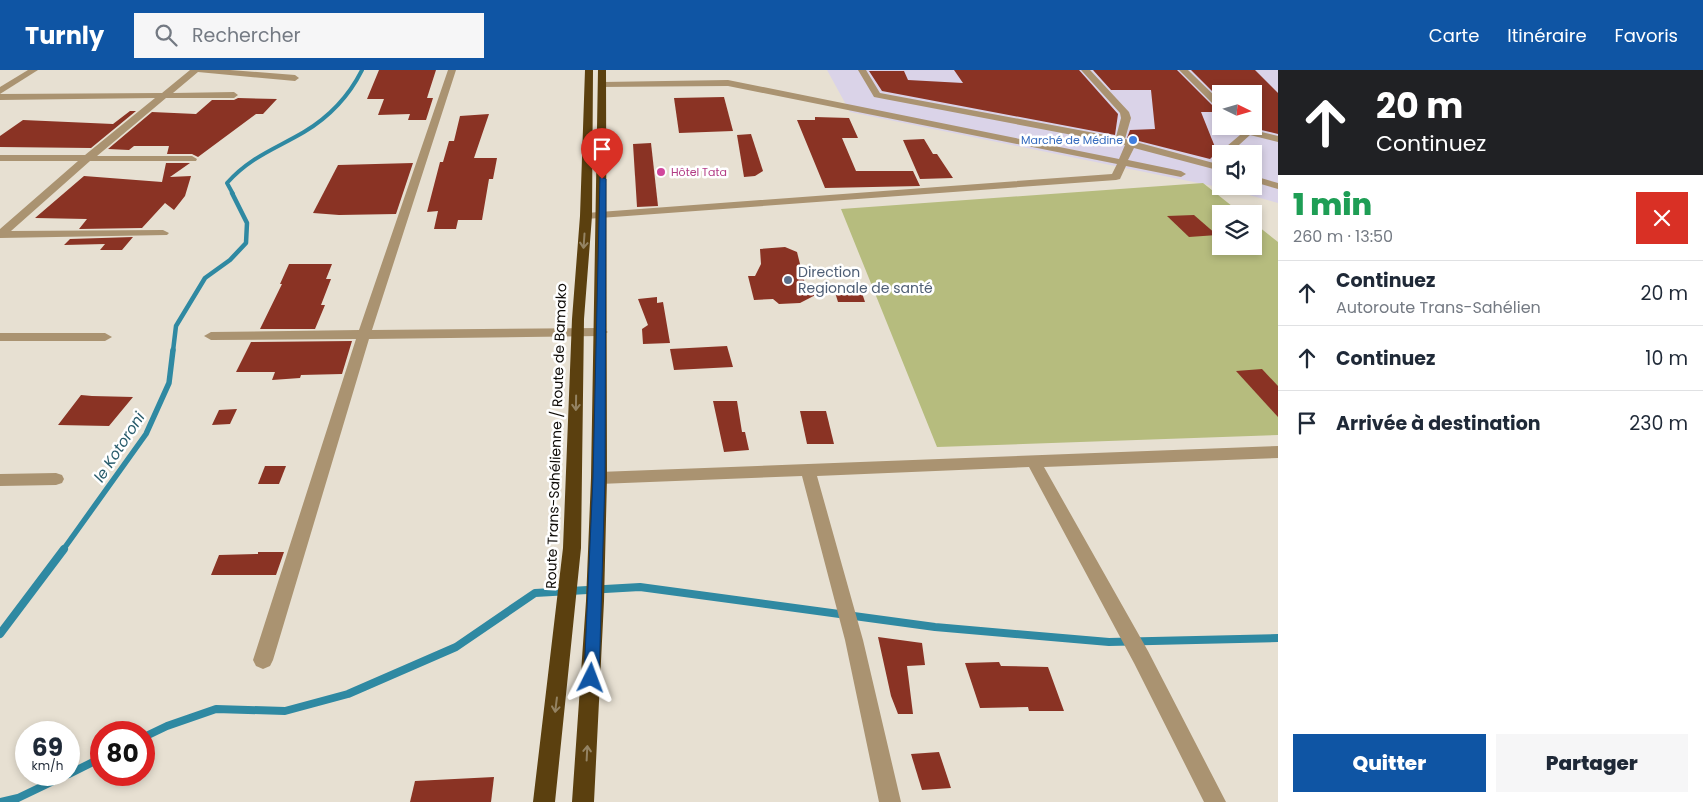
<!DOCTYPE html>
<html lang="fr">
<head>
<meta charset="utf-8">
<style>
  :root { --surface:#fff; --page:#f6f6f7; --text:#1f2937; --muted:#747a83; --line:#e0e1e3; --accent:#0f55a4 }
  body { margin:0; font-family:Poppins,sans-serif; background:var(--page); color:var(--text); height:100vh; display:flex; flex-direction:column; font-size:19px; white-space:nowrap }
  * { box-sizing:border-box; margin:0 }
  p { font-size:16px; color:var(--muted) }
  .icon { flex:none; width:28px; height:28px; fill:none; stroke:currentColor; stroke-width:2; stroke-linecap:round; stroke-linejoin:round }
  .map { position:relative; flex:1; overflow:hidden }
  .details { display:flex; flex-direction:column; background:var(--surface); width:425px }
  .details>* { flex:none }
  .top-card { background:#202124; color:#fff; overflow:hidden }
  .needle { width:32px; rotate:95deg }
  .buttons { position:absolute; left:1212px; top:15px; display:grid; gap:10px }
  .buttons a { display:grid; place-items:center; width:50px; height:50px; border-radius:0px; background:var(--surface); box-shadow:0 2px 8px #0003; font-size:25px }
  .speed { position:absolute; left:15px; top:651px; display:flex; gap:10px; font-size:25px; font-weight:700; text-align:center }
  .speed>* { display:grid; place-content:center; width:65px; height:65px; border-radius:50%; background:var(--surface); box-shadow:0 2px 8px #0003; line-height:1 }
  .speed small { font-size:12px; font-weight:400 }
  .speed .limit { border:8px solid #d22; background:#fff; color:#111 }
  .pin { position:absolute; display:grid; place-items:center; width:42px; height:42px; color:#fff; margin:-51px -21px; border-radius:50% 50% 50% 0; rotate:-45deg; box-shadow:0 0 5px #0007 }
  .pin .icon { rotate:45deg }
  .me { position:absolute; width:55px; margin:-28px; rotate:3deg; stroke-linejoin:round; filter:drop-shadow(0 0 4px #0008) }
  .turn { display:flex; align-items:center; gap:18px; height:105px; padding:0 15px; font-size:22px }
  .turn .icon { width:65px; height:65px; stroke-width:2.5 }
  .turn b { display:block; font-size:35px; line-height:42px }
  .round { display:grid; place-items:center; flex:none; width:52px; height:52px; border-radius:0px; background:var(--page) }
  .headline { display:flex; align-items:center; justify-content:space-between; height:85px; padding:0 15px }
  h1 { font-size:30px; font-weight:800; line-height:38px; color:#1e9e55 }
  .button { display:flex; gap:10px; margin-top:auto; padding:10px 15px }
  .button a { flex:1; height:58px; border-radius:0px; background:var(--accent); color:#fff; font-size:20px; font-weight:800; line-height:58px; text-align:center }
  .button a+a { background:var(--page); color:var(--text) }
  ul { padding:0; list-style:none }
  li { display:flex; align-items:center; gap:15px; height:65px; padding:0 15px; border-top:1px solid var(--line) }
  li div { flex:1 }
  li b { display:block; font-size:19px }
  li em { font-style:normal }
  header { display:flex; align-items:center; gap:30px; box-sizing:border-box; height:70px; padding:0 25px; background:var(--accent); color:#fff }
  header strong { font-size:24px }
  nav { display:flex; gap:28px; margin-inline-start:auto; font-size:18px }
  .search { width:350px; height:45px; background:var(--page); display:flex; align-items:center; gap:12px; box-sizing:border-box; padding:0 18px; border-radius:0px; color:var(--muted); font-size:19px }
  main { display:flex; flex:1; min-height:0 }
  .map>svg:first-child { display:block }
  .commercial { fill:#dad3e8; fill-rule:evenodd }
  .green { fill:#b6bc7e }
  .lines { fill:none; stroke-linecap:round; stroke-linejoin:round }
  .stream-far3 { stroke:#2f89a2; stroke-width:4 }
  .stream-far2 { stroke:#2f89a2; stroke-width:4.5 }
  .stream-far1 { stroke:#2f89a2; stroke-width:5.5 }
  .stream { stroke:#2f89a2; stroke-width:8 }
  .building { fill:#8a3324 }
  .street { fill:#aa9371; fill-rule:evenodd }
  .highway { fill:#5b400f; fill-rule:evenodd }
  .oneway { stroke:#948363 }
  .route { fill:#0f55a4; stroke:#0a376b }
  .shop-dot { fill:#3f7fe0; stroke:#fff; stroke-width:2 }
  .hotel-dot { fill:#d1479c; stroke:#fff; stroke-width:2 }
  .service-dot { fill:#5c6f8a; stroke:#fff; stroke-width:2 }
  .labels { text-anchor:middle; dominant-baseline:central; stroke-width:5; stroke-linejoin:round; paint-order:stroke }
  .far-shop-label { font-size:11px; fill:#366cbe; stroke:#fff; text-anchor:end }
  .far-hotel-label { font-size:11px; fill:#b23c85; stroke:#fff; text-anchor:start }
  .service-label { font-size:14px; fill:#4e5e75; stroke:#fff; text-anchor:start }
  .street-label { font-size:14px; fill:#0e0b07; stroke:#fff }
  .water-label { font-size:15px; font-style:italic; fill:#275b6b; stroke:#fff }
</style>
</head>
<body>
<header>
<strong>Turnly</strong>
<div class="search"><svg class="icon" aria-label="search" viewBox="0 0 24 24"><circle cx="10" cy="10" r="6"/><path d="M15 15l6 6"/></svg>Rechercher</div>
<nav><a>Carte</a><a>Itinéraire</a><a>Favoris</a></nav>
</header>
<main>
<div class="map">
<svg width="1278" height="732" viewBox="0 0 1278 732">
  <rect width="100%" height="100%" fill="#e7e0d2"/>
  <path class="commercial" d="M827 0H1278V133L1223 118 850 42ZM1221 24H1254V56H1221ZM1221 84H1254V116H1221Z"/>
  <polygon class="green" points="1203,113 1242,144 1221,144 1221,176 1254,176 1254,153 1278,172 1278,365 937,377 841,139"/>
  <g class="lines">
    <path class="stream-far3" d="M233 124 227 113C250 87 275 79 304 62 329 47 349 26 362 0"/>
    <polyline class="stream-far2" points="173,281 176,256 205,208 230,190 246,173 247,153 232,123"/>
    <polyline class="stream-far1" points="63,480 146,364 169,313 173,280"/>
    <g class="stream">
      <polyline points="0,564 64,479"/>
      <polyline points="144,667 167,656 216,639 285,641 348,624 456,577 535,523 640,517 935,557 1109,572 1278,568"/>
      <polyline points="69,704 101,688"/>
      <polyline points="0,732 18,728 66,705"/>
    </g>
  </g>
  <g class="building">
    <polygon points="379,0 436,0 427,28 433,28 426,50 408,50 410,44 378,45 384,29 367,29"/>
    <polygon points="954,0 1079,0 1118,44 1115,65 882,21 869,1 904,1 908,10 963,13"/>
    <polygon points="1093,0 1177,0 1217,40 1221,42 1201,42 1217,82 1210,89 1127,68 1130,60 1155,59 1151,20 1111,20"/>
    <polygon points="1191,0 1255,0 1278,23 1278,64 1257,59 1254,56 1254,23 1221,22 1221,30"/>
    <polygon points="724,27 733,61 679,63 674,28"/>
    <polygon points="238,28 277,29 263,44 256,44 198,87 192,84 167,84 169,76 134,76 129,80 108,79 152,42 196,44 212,30 234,30"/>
    <polygon points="130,41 136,41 91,78 0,77 0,66 23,50 113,54"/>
    <polygon points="489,44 474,88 497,88 493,109 489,109 482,150 458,150 456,159 434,159 438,141 427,142 440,92 443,92 449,71 454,71 460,46"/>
    <polygon points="815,47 849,48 858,68 842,68 856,101 913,101 920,116 825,118 797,50 815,50"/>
    <polygon points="751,64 763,101 755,106 744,107 737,65"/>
    <polygon points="924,69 933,84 937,84 953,108 920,109 903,70"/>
    <polygon points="651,73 658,136 637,137 633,74"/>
    <polygon points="166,93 190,93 170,107 191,106 185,126 174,140 165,133 142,158 79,159 87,149 35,148 84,106 162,112"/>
    <polygon points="413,93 396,144 339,145 313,143 338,95"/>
    <polygon points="1194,145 1217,165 1189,167 1167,146"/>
    <polygon points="133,167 122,180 100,180 105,174 64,175 70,169"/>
    <polygon points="785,177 797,182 805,214 859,214 865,232 838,232 833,216 800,233 779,234 773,229 754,230 748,206 755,206 761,194 760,179"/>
    <polygon points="289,194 332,194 326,209 331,209 321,235 325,235 315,259 260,259 282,214 280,214"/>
    <polygon points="657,227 657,233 663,232 670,273 643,274 642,259 648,255 638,229"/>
    <polygon points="352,271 342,304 301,305 300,308 272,310 275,302 236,302 251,272"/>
    <polygon points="727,276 733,297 674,300 670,279"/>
    <polygon points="1262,299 1278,316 1278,347 1236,301"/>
    <polygon points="81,325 92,326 133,327 109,356 58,355"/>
    <polygon points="713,331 737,331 742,362 745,362 749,380 724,382"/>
    <polygon points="237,339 230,354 212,355 219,340"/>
    <polygon points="800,341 826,341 834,374 807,374"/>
    <polygon points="265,396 286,396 279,414 258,414"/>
    <polygon points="258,482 284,482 276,505 211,505 219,485 258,484"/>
    <polygon points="878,567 922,573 925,595 907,596 913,644 898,644 891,626"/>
    <polygon points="999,592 1001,596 1048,597 1064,641 1029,641 1028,637 980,638 965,593"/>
    <polygon points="939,682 951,718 922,720 911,684"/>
    <polygon points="494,707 491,732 410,732 415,711"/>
  </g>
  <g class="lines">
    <g class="street">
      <polygon points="28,0 38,0 0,24 0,17"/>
      <polygon points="190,0 230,0 295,5 299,8 295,11 198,2 173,23 234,22 238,25 234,28 166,28 97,86 192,86 197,89 196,91 90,91 11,161 163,160 169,163 167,165 0,168 0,159 78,91 0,91 0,85 85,85 155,28 0,30 0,24 162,23"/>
      <polygon points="448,0 456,0 372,260 601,258 608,262 601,266 369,269 273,590 270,596 263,599 256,596 253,590 356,269 211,270 204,266 211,262 359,260"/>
      <polygon points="858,0 866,0 880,23 1116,67 1121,48 1120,43 1081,0 1090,0 1129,42 1131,48 1125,69 1221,95 1221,101 1134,78 1128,90 1181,101 1186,104 1181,107 1126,96 1120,109 1116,110 586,149 580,146 586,143 1112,104 1117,94 728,16 600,17 599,15 603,12 728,10 1119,89 1125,75 874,27"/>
      <polygon points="1179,0 1188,0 1221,32 1221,40 1218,39"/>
      <polygon points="1236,56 1247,56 1249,59 1278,66 1278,72 1250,65 1229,84 1221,84 1221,87 1220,86 1220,82 1240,65 1241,62"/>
      <polygon points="1254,106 1278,113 1278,119 1254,112"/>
      <polygon points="0,263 105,263 112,267 105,271 0,271"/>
      <polygon points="1278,376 1278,388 1044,397 1148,581 1226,732 1204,732 1134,593 1029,397 817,406 863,570 901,732 879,732 845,570 802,406 599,414 593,412 591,408 593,404 599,402"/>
      <polygon points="56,403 62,405 64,409 62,413 56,415 0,416 0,404"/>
    </g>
    <g class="highway">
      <polygon points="585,0 593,0 592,146 584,249 581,478 555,732 533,732 563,478 572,249 580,146"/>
      <polygon points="598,0 606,0 607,408 604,531 594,732 572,732 586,531 591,408"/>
    </g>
  </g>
  <defs><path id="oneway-shaft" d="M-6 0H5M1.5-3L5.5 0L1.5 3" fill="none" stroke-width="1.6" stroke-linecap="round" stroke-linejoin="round" transform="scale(1.25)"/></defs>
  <g class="oneway">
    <use href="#oneway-shaft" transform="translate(584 171) rotate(94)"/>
    <use href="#oneway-shaft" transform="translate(576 333) rotate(91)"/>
    <use href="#oneway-shaft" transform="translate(556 635) rotate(97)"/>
    <use href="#oneway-shaft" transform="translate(587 683) rotate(-87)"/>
  </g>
  <polygon class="route" points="600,107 606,109 605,408 599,608 596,613 591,615 586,613 584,608 593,408"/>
  <circle class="shop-dot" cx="1133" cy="70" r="5"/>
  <circle class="hotel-dot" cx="661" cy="102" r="5"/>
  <circle class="service-dot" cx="788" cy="210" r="5"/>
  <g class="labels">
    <g class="far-shop-label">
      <text x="1123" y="70">Marché de Médine</text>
    </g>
    <g class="far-hotel-label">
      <text x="671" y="102">Hôtel Tata</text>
    </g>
    <g class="service-label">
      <text x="798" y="202">Direction<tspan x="798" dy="16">Regionale de santé</tspan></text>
    </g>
    <g class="street-label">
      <text transform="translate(556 366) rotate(-88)">Route Trans-Sahélienne / Route de Bamako</text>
    </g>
    <g class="water-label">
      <text transform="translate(119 377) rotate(-57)">le Kotoroni</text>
    </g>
  </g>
</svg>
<div class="buttons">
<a><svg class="needle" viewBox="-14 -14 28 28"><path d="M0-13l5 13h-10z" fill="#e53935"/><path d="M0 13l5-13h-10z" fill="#747a83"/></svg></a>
<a><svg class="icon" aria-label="sound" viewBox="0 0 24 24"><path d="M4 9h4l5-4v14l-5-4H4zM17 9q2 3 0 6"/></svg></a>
<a><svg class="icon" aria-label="layers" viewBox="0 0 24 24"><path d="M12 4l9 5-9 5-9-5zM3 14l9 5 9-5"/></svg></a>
</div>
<div class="speed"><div>69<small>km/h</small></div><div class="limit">80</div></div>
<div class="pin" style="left:602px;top:109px;background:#d93025"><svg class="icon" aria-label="arrive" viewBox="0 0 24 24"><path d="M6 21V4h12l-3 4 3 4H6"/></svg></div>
<svg class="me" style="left:591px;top:608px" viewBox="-20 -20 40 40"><path d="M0-17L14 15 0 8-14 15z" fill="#0f55a4" stroke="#fff" stroke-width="4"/></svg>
</div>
<section class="details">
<div class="top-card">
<div class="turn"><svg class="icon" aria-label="ahead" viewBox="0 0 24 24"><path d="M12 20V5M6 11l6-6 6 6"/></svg><div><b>20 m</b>Continuez</div></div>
</div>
<div class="headline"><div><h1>1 min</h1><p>260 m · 13:50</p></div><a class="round" style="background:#d93025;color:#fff"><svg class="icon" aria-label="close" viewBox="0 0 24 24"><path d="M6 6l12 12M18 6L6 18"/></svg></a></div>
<ul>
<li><svg class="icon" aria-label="ahead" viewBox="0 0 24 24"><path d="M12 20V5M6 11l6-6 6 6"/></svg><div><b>Continuez</b><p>Autoroute Trans-Sahélien</p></div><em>20 m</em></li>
<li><svg class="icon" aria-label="ahead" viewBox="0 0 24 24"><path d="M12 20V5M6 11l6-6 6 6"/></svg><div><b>Continuez</b></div><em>10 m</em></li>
<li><svg class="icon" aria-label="arrive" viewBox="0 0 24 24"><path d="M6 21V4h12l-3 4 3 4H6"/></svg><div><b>Arrivée à destination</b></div><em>230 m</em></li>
</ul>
<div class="button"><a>Quitter</a><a>Partager</a></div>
</section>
</main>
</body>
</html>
